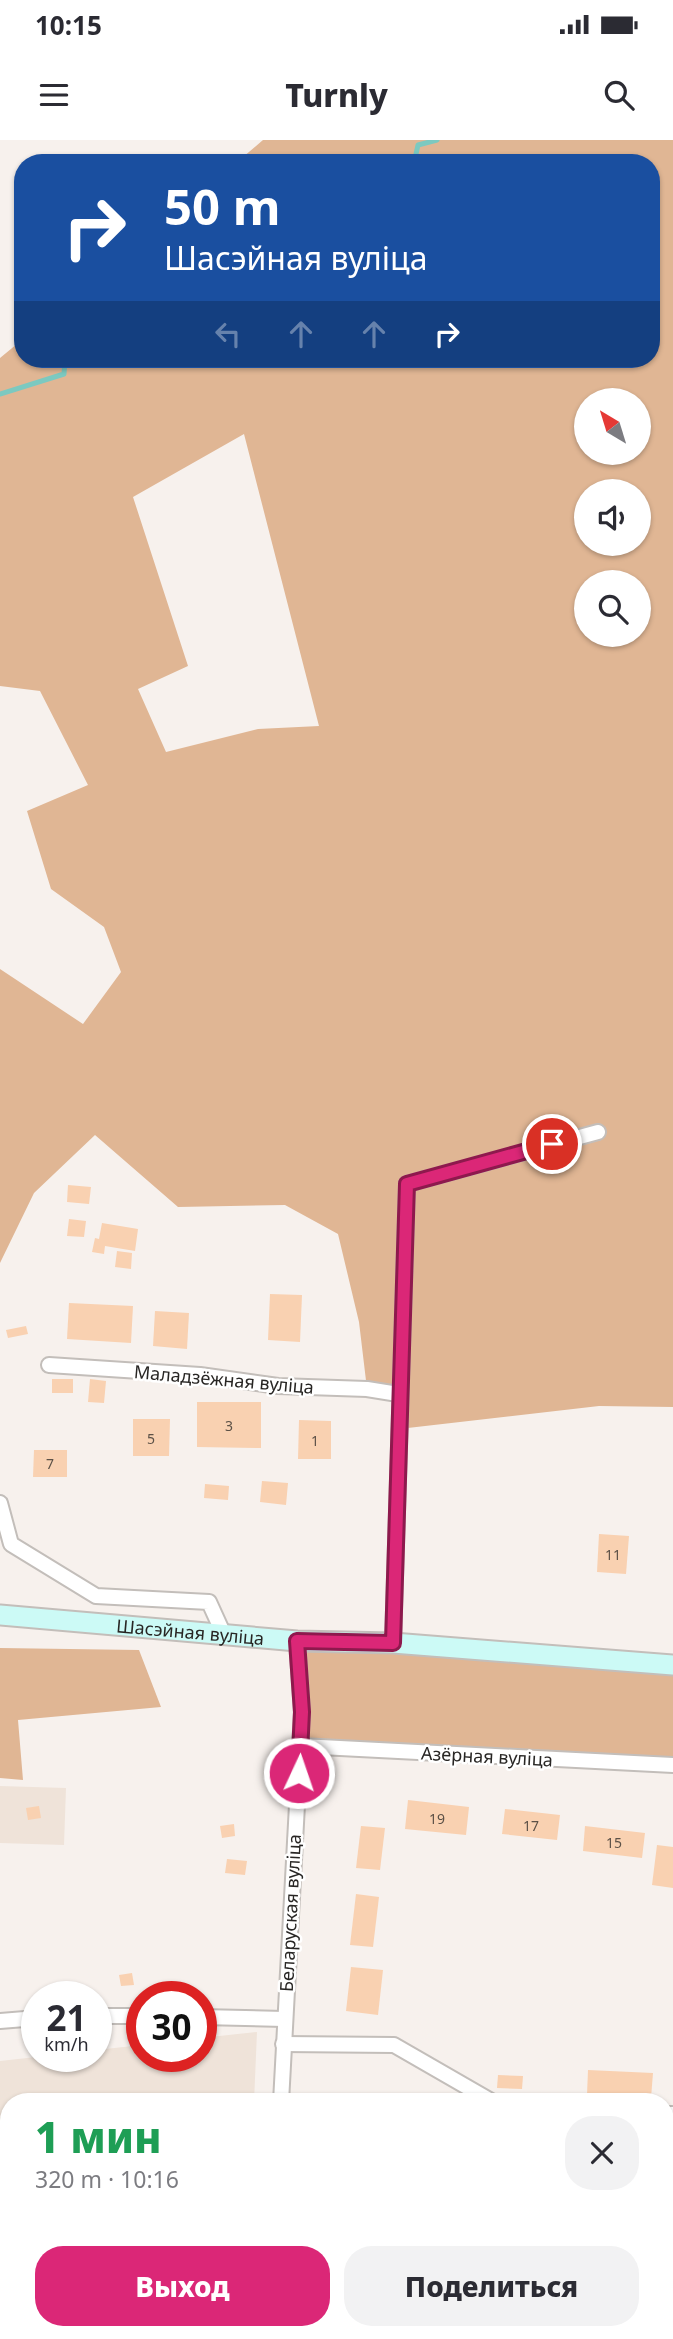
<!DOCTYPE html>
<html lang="ru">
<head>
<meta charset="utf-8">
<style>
  :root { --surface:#fff; --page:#f2f2f3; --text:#2b2b33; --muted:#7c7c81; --accent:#db2777 }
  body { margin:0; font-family:"Noto Sans",sans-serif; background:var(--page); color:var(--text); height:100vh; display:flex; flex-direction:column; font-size:26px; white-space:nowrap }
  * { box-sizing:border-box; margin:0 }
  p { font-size:23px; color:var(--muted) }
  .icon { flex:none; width:38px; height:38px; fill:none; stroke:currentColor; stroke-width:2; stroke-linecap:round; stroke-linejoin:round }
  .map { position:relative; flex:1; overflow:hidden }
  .sheet { position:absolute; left:0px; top:1953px; width:674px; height:247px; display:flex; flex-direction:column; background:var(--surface); border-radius:28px 28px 0 0; box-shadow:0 2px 5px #0004 }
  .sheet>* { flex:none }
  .top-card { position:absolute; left:14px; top:14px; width:646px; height:214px; border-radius:28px; box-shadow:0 2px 5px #0004; background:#1a4fa0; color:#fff; overflow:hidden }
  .needle { width:46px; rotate:322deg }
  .buttons { position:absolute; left:574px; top:248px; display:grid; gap:14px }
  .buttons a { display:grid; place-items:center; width:77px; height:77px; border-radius:50%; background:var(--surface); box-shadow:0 2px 5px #0004; font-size:35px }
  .speed { position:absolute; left:21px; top:1841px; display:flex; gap:14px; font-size:35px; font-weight:700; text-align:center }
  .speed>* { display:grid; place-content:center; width:91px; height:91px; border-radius:50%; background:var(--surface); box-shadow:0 2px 5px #0004; line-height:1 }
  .speed small { font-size:18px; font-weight:400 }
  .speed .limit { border:10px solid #d22; background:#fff; color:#111 }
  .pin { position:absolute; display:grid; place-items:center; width:60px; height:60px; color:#fff; margin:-30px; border:4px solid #fff; border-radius:50%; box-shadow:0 2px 7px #0007 }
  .me { position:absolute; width:77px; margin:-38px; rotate:3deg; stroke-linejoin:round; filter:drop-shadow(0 0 5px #0008) }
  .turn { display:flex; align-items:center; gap:24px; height:147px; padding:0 35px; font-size:32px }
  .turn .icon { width:91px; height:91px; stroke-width:2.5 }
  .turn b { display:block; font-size:49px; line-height:60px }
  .lanes { display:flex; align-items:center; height:66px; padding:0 35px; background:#0003; justify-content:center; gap:35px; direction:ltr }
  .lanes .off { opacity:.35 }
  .round { display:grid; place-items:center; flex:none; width:74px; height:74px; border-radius:28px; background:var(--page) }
  .head { display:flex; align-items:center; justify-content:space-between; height:119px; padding:0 35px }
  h1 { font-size:42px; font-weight:800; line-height:52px; color:#1e9e55 }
  .button { display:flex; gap:14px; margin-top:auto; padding:14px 35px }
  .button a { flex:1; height:80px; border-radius:28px; background:var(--accent); color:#fff; font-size:28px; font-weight:800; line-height:80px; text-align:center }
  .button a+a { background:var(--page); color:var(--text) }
  .status { display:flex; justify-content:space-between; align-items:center; height:49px; padding:0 35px; background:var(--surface); direction:ltr }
  .status svg { height:19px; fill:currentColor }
  header { display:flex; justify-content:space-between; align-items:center; height:91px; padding:0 35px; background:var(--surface); font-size:32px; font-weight:800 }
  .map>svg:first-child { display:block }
  .built { fill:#efe3d9 }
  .green { fill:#e0b694; fill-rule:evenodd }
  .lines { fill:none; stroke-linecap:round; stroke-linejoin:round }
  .stream { stroke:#7cc9c0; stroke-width:5 }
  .building { fill:#f9d1b1 }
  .street-casing { stroke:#c3beba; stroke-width:18 }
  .secondary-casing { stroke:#c3beba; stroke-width:23 }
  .street { stroke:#fff; stroke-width:14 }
  .secondary { stroke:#ccfaf6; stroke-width:19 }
  .route-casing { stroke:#8e194d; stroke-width:18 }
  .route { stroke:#db2777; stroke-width:12 }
  .labels { text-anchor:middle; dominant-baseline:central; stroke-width:5; stroke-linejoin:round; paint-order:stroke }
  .number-label { font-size:14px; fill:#5c5147 }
  .street-label { font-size:18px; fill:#282624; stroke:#fff }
</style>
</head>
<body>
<div class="status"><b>10:15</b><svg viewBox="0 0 49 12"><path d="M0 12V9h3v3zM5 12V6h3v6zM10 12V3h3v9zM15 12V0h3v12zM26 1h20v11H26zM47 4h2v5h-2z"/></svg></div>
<header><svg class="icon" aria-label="menu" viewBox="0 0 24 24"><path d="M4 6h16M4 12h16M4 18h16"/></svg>Turnly<svg class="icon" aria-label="search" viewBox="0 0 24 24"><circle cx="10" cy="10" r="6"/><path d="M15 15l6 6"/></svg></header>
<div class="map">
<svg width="673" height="2199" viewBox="0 0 673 2199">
  <rect width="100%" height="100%" fill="#f7f1ed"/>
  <g class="built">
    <polygon points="0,1646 66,1648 64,1705 0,1703"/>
    <polygon points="257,1892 254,1962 9,1962 9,2191 212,2191 211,2199 0,2199 0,1921 45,1916 96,1916 96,1910 142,1905 142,1916 201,1916 201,1898"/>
  </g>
  <g class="green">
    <path d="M263 0H673V1267L599 1266 399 1289 398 1255 367 1249 359 1182 338 1094 285 1065 178 1067 95 995 34 1053 0 1123V829L83 884 121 832 104 787 51 749 27 671 88 645 40 551 0 546V218L23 199V219H651V23H236ZM586 261H639V313H586ZM244 294 319 586 258 589 166 612 138 549 188 526 133 357ZM586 352H639V404H586ZM586 443H639V495H586Z"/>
    <polygon points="297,1501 673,1528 673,1625 301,1606"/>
    <polygon points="0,1508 139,1510 161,1567 18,1580 23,1640 0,1638"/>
  </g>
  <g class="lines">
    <g class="stream">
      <polyline points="414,23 418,5 437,0"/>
      <polyline points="0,254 64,234 65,219"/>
    </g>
  </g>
  <g class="building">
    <polygon points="68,1045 91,1047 89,1064 67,1062"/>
    <polygon points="69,1079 86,1081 84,1097 67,1096"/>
    <polygon points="102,1083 138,1089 135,1111 105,1106 104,1114 92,1112 95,1098 99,1099"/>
    <polygon points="117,1111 132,1113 131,1129 115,1127"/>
    <polygon points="270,1154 302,1155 300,1202 268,1200"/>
    <polygon points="69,1163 133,1166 131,1203 67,1199"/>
    <polygon points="155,1171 189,1173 187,1209 153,1206"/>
    <polygon points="26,1186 28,1194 8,1198 6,1190"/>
    <rect x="52" y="1239" width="21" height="14"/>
    <polygon points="90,1239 106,1241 104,1263 88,1262"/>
    <polygon points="197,1262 261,1262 261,1308 197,1307"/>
    <polygon points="133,1279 170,1279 169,1316 133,1316"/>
    <polygon points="299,1280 331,1281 331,1319 298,1319"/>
    <polygon points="34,1310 67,1310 67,1337 33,1337"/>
    <polygon points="262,1341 288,1343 286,1365 260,1362"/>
    <polygon points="205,1344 229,1346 228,1360 204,1358"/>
    <polygon points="599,1394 629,1396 626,1434 597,1432"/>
    <polygon points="408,1660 469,1667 466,1695 405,1689"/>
    <polygon points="39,1666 41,1678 28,1680 26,1668"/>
    <polygon points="505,1669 560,1675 557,1700 502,1694"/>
    <polygon points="234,1684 235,1696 222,1698 220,1686"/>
    <polygon points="361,1686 385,1688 380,1730 356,1728"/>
    <polygon points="585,1686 645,1693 642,1718 583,1711"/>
    <polygon points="657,1705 673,1707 673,1748 652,1745"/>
    <polygon points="227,1719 247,1721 245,1735 225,1733"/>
    <polygon points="356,1754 379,1757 373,1807 350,1805"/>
    <polygon points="351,1827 383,1830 378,1875 346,1871"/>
    <polygon points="132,1833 134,1845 121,1846 119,1835"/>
    <polygon points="588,1930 653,1933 651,1958 587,1955"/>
    <polygon points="498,1935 523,1936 522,1949 497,1948"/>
    <polygon points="166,2194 191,2196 191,2199 165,2199"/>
  </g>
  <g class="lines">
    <g class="street-casing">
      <g id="street">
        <polyline points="49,1225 200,1235 278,1246 367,1249 398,1254"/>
        <polyline points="0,1363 11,1404 96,1456 209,1462 224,1495"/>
        <polyline points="393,1503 407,1044 598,992"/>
        <polyline points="301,1606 673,1625"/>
        <polyline points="96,1876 142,1876"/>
        <polyline points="201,1877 284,1879"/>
        <polyline points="0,1881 37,1878"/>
        <polyline points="283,1904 394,1905 493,1962"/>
        <polyline points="281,1962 302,1572 297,1501"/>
        <polyline points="665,1974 673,1974"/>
        <polyline points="272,2191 273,2199"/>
      </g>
    </g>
    <g class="secondary-casing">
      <g id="secondary">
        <path id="s1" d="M0 1475 297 1501 393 1503 673 1525"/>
      </g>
    </g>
    <use href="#street" class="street"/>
    <use href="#secondary" class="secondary"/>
  </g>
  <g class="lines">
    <g class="route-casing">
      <polyline id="route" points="299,1633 302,1572 297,1501 393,1503 407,1044 552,1004"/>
    </g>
    <use href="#route" class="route"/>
  </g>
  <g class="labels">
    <g class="number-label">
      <text x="229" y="1285">3</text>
      <text x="151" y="1298">5</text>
      <text x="315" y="1300">1</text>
      <text x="50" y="1323">7</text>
      <text x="613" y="1414">11</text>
      <text x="437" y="1678">19</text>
      <text x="531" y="1685">17</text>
      <text x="614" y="1702">15</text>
    </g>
    <g class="street-label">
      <text transform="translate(224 1239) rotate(5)">Маладзёжная вуліца</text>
      <text stroke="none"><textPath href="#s1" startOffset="191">Шасэйная вуліца</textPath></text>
      <text transform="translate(487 1616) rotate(3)">Азёрная вуліца</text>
      <text transform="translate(290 1773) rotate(-87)">Беларуская вуліца</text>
    </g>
  </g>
</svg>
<div class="buttons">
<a><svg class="needle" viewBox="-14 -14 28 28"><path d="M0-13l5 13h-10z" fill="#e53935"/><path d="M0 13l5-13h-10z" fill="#7c7c81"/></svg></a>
<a><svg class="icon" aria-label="sound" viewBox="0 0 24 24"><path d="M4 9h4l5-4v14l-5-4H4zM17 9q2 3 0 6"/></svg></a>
<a><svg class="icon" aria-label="search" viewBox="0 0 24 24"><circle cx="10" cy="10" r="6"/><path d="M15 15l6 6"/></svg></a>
</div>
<div class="speed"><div>21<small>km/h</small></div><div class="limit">30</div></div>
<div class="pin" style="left:552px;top:1004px;background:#d93025"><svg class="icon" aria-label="arrive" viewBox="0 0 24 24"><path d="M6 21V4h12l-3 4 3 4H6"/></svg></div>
<svg class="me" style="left:299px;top:1633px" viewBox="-20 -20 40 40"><circle r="17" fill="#db2777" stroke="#fff" stroke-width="3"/><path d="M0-11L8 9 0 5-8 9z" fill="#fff"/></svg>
<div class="top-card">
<div class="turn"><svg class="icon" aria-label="right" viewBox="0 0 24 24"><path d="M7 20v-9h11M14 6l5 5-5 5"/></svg><div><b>50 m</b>Шасэйная вуліца</div></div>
<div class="lanes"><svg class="icon off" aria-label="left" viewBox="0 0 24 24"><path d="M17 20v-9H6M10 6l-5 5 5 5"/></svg><svg class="icon off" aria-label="ahead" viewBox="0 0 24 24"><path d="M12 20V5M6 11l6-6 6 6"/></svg><svg class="icon off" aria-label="ahead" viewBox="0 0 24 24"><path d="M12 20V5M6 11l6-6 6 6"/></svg><svg class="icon" aria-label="right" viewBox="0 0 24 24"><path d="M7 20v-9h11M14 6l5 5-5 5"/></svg></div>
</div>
<section class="sheet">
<div class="head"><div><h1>1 мин</h1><p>320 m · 10:16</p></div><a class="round"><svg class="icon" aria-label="close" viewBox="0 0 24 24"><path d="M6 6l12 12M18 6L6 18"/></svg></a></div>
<div class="button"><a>Выход</a><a>Поделиться</a></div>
</section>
</div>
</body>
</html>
